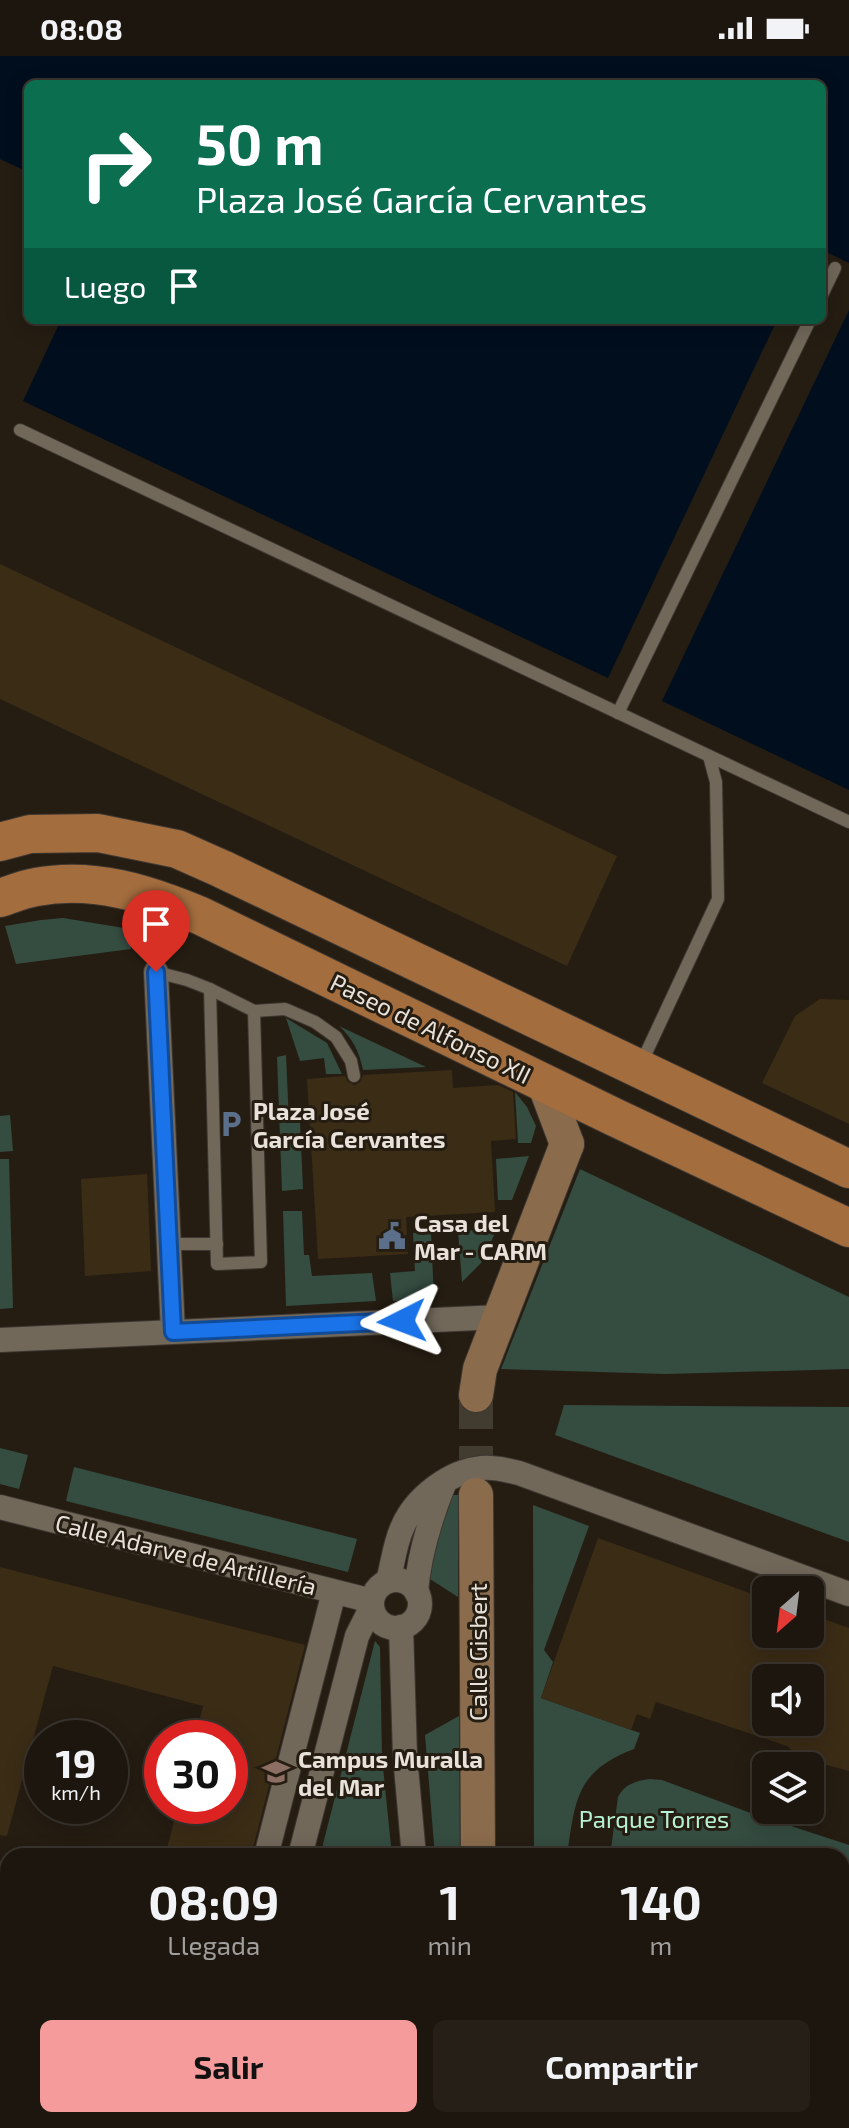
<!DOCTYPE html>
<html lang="es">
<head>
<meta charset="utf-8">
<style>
  :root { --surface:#1c160e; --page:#251f17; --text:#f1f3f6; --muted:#a09f9e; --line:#3a352e; --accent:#f59b9b }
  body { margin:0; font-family:"Exo 2",sans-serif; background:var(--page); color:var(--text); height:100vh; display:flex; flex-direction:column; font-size:30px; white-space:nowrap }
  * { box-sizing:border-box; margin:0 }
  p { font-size:26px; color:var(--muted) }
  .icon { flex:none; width:44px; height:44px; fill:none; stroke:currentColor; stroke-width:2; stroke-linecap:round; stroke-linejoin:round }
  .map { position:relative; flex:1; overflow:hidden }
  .side { position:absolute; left:0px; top:1792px; width:850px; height:280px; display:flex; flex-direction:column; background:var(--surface); border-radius:24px 24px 0 0; box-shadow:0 4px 20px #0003,0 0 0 2px var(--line) }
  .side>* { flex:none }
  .guide { position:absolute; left:24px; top:24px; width:802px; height:244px; border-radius:12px; box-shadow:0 4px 20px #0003,0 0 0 2px var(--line); background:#0b6e4f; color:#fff; overflow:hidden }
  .needle { width:52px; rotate:208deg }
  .buttons { position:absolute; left:752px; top:1520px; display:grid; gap:16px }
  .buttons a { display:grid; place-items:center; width:72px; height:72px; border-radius:12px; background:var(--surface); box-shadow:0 4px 20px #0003,0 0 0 2px var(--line); font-size:40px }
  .speed { position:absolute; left:24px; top:1664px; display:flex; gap:16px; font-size:40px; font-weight:700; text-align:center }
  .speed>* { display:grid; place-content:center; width:104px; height:104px; border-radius:50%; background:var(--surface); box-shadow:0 4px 20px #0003,0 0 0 2px var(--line); line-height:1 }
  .speed small { font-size:20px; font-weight:400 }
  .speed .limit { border:12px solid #d22; background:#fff; color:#111 }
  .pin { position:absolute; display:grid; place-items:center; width:68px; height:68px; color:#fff; margin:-82px -34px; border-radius:50% 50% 50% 0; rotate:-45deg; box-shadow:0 0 8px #0007 }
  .pin .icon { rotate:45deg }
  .me { position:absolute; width:88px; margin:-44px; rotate:267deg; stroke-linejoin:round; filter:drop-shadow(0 0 6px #0008) }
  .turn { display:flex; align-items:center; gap:28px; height:168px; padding:0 40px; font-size:36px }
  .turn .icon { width:104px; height:104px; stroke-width:2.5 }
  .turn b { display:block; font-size:56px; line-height:68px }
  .then { display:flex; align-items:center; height:76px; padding:0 40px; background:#0003; gap:16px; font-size:30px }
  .eta { display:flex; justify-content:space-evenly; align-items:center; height:136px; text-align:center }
  .eta b { font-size:48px; font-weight:700; line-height:56px }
  .button { display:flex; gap:16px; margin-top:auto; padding:16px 40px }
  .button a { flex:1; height:92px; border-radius:12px; background:var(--accent); color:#111; font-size:32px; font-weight:700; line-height:92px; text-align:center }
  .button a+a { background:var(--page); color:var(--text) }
  .status { display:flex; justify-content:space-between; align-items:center; height:56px; padding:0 40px; background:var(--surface); direction:ltr }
  .status svg { height:22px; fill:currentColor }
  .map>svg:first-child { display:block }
  .green { fill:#354c41 }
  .water { fill:#000e1e }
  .building { fill:#3b2c16; fill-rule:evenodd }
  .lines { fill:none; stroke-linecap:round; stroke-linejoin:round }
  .secondary-tunnel { stroke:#423b30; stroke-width:34; stroke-dasharray:34 17; stroke-linecap:butt }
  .lane-casing { stroke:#3e3731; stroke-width:14 }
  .street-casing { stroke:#3e3731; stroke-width:26 }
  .secondary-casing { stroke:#3e3731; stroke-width:36 }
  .primary-casing { stroke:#3e3731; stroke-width:40 }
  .lane { stroke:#71685a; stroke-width:12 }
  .street { stroke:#71685a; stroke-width:24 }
  .secondary { stroke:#8a6b4c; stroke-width:34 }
  .primary { stroke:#a36d3e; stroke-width:38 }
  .route-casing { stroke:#114b97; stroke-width:20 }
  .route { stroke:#1a73e8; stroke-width:14 }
  .labels { text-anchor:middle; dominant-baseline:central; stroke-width:6; stroke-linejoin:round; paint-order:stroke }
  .street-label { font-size:24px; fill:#e8e2db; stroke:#251d12 }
  .poi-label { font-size:24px; font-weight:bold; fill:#e8e2db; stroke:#251d12; text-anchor:start }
  .park-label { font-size:24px; fill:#b7f1d3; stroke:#251d12 }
</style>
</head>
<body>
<div class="status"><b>08:08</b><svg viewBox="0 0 49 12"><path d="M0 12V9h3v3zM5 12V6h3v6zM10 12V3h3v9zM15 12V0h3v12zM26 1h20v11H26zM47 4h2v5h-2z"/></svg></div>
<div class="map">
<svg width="849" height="2072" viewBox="0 0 849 2072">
  <rect width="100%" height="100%" fill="#251d12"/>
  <g class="green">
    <polygon points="63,862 130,873 131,893 16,908 5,870 41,864"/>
    <polygon points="286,962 327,987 342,1018 326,1018 324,1002 300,1005"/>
    <path d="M339 970 426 1011 363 1014C359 995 353 983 339 970Z"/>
    <polygon points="286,999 289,1066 300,1066 303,1133 282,1135 277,1001"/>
    <polygon points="515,1036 527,1051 536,1070 531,1087 518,1087"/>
    <polygon points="10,1059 13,1095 0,1096 0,1060"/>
    <polygon points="529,1100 512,1144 498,1144 496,1103"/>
    <polygon points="0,1103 9,1103 13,1252 0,1253"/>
    <polygon points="580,1113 849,1241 849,1313 666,1318 501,1313"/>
    <polygon points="283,1155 302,1155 304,1199 309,1199 312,1220 372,1217 376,1245 286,1250"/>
    <polygon points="497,1173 481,1207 462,1226 458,1175"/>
    <polygon points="431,1176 434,1243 393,1245 390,1217 415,1215 413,1177"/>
    <polygon points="564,1349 849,1351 849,1486 555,1379"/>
    <polygon points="0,1392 28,1399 19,1433 0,1428"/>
    <polygon points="74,1411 357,1483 348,1516 66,1445"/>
    <polygon points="453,1439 458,1439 458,1541 430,1523 437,1485"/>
    <path d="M533 1449 589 1470 544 1594 553 1606 541 1642 640 1677 634 1693C576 1715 575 1744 567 1800H534Z"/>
    <polygon points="375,1585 380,1591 382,1701 392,1800 324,1800 323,1788"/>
    <polygon points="459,1660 460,1800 435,1800 425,1679"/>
    <path d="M650 1723 662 1724 748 1756 849 1789V2072H654L652 2064H842V1800H610L618 1741C625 1728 635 1725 650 1723Z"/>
  </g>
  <g class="water">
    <polygon points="0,0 849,0 849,207 822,194 822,28 28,28 28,116 0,103"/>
    <polygon points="849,254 849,734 662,645"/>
    <polygon points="61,264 777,264 608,622 23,345"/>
  </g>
  <g class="building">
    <polygon points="0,508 617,800 567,910 0,643"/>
    <polygon points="820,943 849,944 849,1068 762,1027 795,960"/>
    <polygon points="452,1014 453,1032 498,1029 513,1036 516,1083 491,1085 495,1156 406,1161 408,1198 318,1203 307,1023 345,1020 348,1026 355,1029 360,1026 363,1019"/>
    <polygon points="147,1118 151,1215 85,1220 81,1123"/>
    <path d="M598 1482 766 1543V1578H810V1558L849 1572V1715L801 1702 787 1690 656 1646 650 1663 637 1658 631 1674 541 1642ZM766 1622H810V1666H766Z"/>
    <polygon points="0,1511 305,1589 251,1800 165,1800 178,1750 230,1750 230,1682 195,1682 203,1650 53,1610 7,1780 0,1779"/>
  </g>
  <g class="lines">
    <polyline class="secondary-tunnel" points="476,1339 476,1439"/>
    <g class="lane-casing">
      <g id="lane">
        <polyline points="822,239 835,212"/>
        <polyline points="20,374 849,766"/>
        <polyline points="618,657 810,264"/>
        <polyline points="156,916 187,924 210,933"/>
        <polygon points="210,933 254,955 261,1206 217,1208"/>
        <polyline points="254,955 285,953 315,966 336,981 351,1005 354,1020"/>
        <polyline points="640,1010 718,843 716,726 709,700"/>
        <polyline points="169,1188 217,1188"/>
      </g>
    </g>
    <g class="street-casing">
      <g id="street">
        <polyline points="156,916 173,1276"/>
        <polyline points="0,1284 500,1261"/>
        <polyline points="0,1451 372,1545"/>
        <circle cx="396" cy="1548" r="24"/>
        <path d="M388 1525C393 1507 395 1486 403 1470 416 1441 450 1415 482 1412 494 1411 507 1414 519 1417L849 1538"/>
        <path d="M416 1536C419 1498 430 1463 444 1428"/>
        <polyline points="401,1571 405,1700 414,1800"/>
        <polyline points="266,1800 334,1536"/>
        <polyline points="300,1800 357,1580 372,1550"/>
        <polyline points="0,1905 8,1907"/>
        <polyline points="842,1939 849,1947"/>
        <polyline points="725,2064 729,2072"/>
      </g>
    </g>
    <g class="secondary-casing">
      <g id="secondary">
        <polyline points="544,1027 567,1088"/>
        <polyline points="476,1339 480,1313 567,1088"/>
        <polyline points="476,1439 478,1800"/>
        <polyline points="465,2072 466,2064"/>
      </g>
    </g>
    <g class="primary-casing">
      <g id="primary">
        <polyline points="0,786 30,778 98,777 177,793 222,813 849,1113"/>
        <path d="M0 842C12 838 24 833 36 831 94 820 148 838 201 860L614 1061 849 1172"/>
      </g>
    </g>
    <use href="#lane" class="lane"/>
    <use href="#street" class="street"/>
    <use href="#secondary" class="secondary"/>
    <use href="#primary" class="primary"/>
  </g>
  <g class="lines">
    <g class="route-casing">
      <polyline id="route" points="156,916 173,1276 402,1265"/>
    </g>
    <use href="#route" class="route"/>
  </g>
  <defs>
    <g id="parking-bare" transform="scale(2.16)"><path d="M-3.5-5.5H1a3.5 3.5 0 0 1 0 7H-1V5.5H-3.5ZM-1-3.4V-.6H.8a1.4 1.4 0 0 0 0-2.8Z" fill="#5c6f8a" stroke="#251d12" stroke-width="2.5" paint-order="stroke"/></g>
    <g id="civic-bare" transform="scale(2.16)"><path d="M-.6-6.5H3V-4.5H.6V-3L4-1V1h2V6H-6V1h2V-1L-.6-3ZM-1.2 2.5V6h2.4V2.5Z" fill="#5c6f8a" stroke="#251d12" stroke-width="2.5" paint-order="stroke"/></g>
    <g id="university-bare" transform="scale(2.16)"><path d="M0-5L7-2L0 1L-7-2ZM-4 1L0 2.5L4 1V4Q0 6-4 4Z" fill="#8d6e63" stroke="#251d12" stroke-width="2.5" paint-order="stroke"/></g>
  </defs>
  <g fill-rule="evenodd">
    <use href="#parking-bare" x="231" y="1068"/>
    <use href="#civic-bare" x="392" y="1180"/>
    <use href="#university-bare" x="276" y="1716"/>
  </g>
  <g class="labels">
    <g class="street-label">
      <text transform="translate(431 972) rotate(26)">Paseo de Alfonso XII</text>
      <text transform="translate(186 1498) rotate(14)">Calle Adarve de Artillería</text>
      <text transform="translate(477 1596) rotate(-90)">Calle Gisbert</text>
    </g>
    <g class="poi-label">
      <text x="253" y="1054">Plaza José<tspan x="253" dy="28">García Cervantes</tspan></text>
      <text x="414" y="1166">Casa del<tspan x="414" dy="28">Mar - CARM</tspan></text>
      <text x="298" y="1702">Campus Muralla<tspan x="298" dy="28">del Mar</tspan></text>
    </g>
    <g class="park-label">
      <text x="654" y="1762">Parque Torres</text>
    </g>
  </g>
</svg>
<div class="buttons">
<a><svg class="needle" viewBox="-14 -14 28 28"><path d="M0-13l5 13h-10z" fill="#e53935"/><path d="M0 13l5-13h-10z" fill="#a09f9e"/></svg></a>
<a><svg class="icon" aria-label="sound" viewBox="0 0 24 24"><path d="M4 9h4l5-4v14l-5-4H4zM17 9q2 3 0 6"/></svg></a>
<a><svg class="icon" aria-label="layers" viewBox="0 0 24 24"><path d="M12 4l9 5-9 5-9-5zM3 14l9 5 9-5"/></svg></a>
</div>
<div class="speed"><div>19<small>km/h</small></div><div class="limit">30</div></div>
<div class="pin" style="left:156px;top:916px;background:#d93025"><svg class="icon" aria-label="arrive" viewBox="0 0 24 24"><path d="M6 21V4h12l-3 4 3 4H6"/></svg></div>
<svg class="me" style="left:402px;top:1265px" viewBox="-20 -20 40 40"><path d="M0-17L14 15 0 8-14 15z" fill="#1a73e8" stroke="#fff" stroke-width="4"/></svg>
<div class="guide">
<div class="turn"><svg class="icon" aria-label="right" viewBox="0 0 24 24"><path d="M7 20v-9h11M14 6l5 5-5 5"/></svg><div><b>50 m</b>Plaza José García Cervantes</div></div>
<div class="then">Luego<svg class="icon" aria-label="arrive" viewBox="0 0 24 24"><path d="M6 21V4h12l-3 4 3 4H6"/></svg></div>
</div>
<section class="side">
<div class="eta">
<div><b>08:09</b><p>Llegada</p></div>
<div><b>1</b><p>min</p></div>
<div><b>140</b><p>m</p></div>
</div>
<div class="button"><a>Salir</a><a>Compartir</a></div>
</section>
</div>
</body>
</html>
